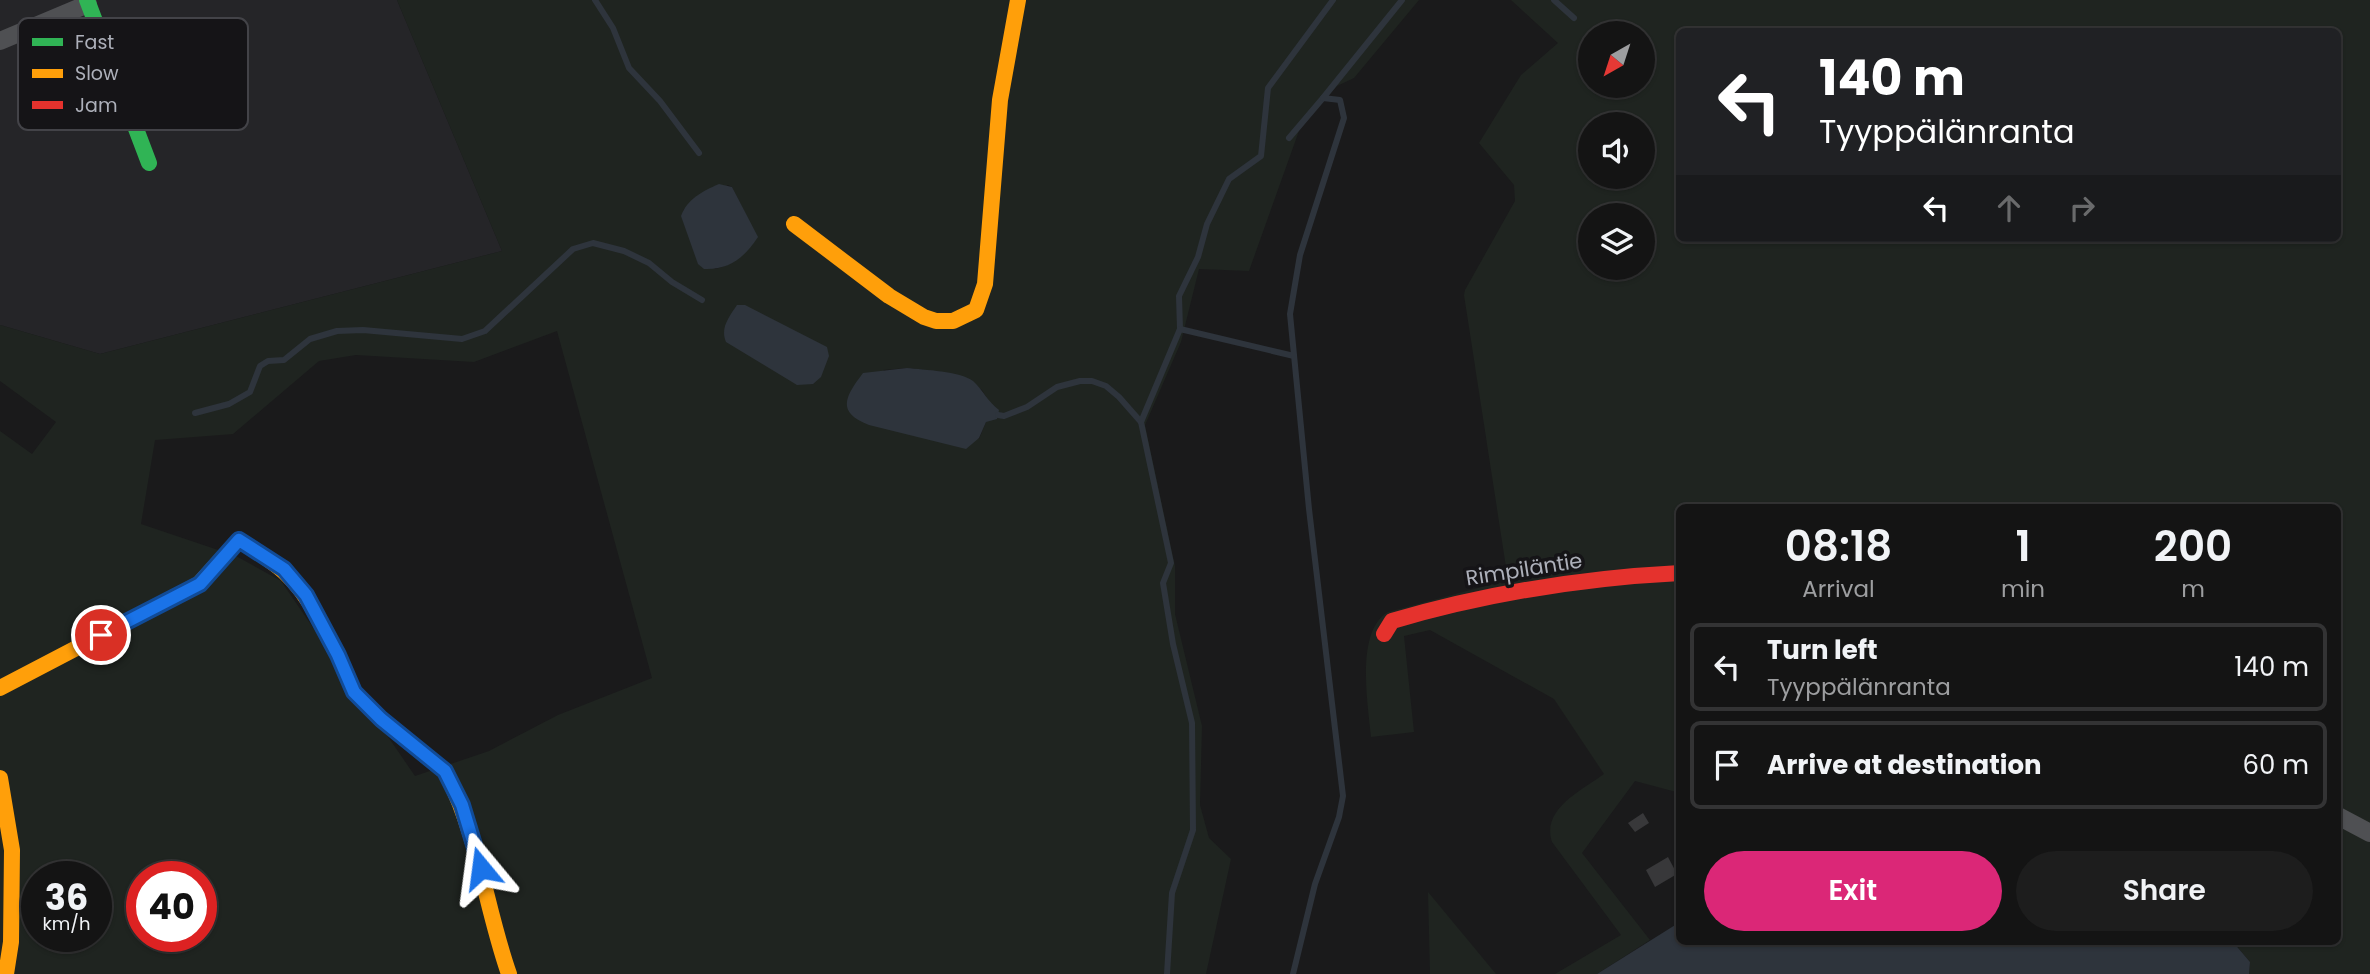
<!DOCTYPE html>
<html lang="en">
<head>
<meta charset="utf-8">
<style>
  :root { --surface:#141414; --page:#1d1d1d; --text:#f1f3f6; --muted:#9d9ea0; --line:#333334; --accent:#db2777 }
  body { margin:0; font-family:Poppins,sans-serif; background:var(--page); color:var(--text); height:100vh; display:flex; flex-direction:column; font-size:26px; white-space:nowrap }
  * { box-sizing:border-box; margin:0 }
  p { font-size:23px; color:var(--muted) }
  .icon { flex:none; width:38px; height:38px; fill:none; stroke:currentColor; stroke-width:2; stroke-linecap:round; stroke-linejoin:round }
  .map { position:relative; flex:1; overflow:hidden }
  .details { position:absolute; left:1676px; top:504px; width:665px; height:441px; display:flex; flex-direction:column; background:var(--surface); border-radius:10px; box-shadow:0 2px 5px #0004,0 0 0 2px var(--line) }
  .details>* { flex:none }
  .guide { position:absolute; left:1676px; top:28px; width:665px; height:214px; border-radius:10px; box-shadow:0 2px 5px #0004,0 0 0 2px var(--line); background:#202124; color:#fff; overflow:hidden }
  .needle { width:46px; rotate:219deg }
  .buttons { position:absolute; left:1578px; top:21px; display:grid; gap:14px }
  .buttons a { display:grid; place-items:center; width:77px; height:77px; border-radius:50%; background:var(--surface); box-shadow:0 2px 5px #0004,0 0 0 2px var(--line); font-size:35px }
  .speed { position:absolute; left:21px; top:861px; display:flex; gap:14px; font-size:35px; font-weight:700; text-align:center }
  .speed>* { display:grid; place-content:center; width:91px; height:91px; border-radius:50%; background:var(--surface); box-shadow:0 2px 5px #0004,0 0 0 2px var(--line); line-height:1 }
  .speed small { font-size:18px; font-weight:400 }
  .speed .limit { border:10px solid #d22; background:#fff; color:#111 }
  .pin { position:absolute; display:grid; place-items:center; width:60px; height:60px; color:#fff; margin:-30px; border:4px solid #fff; border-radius:50%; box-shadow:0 2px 7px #0007 }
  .me { position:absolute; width:77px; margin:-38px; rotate:344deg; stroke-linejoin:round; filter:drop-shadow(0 0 5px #0008) }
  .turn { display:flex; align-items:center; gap:24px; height:147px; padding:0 28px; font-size:32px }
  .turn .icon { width:91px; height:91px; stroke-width:2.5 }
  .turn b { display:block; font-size:49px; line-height:60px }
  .lanes { display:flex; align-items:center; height:66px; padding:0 28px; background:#0003; justify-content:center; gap:35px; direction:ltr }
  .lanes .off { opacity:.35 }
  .eta { display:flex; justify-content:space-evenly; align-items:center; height:119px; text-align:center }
  .eta b { font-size:42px; font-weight:600; line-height:49px }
  .button { display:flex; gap:14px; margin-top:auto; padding:14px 28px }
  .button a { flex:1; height:80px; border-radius:42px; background:var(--accent); color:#fff; font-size:28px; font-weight:600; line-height:80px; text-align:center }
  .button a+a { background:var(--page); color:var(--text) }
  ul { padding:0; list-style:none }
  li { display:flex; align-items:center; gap:21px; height:88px; margin:0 14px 10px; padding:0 14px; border:4px solid var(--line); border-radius:10px }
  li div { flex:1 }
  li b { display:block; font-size:26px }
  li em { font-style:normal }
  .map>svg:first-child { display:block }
  .built { fill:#252528 }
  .green { fill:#1f2420; fill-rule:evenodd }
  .water { fill:#2e343c }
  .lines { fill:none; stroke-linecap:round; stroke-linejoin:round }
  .stream { stroke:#2e343c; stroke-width:6 }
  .building { fill:#38383a }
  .street { stroke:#4f5053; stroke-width:18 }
  .fast { stroke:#30b455; stroke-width:16 }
  .slow { stroke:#ff9f0a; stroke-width:16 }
  .jam { stroke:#e5322d; stroke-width:16 }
  .route-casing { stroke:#114b97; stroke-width:18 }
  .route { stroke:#1a73e8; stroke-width:12 }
  .labels { text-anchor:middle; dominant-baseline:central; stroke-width:7; stroke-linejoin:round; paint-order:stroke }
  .street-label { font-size:21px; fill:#adb0ba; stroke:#151417 }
  .key { fill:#151417; stroke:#434348; stroke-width:2 }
  .key-label { font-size:19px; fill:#adb0ba }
</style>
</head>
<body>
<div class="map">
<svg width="2370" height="974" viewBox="0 0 2370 974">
  <rect width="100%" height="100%" fill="#1a1a1b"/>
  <polygon class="built" points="0,0 397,0 502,251 100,354 0,325"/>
  <g class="green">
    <path d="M397 0H1419L1354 78 1337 86 1300 128 1249 271 1199 269 1181 342 1145 425 1175 566V614L1202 726 1200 805 1209 838 1231 859 1206 974H0V431L32 454 56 422 0 381V325L100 354 502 251ZM728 185 732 187 757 238C744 254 736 264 715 269L683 210ZM557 331 652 678 558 715 489 751 415 776 281 581 236 556 141 524 155 440 233 434 319 361 356 355 474 362ZM907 368 942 372 982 390 990 403 986 422 979 439 883 370ZM37 877H96V936H37ZM142 877H201V936H142Z"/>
    <path d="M1511 0H2370V974H2249L2250 962 2233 942H2338V508H1680V793L1635 781 1582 853 1650 940 1597 974H1555L1621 935 1552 842C1541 809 1581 791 1604 774L1554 699 1430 630 1404 636 1414 732 1371 737C1368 705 1355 631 1388 612L1508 580 1464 295 1465 290 1515 201 1514 185 1479 143 1521 75 1558 43ZM1680 32H2338V238H1680ZM1591 33H1643V86H1591ZM1591 124H1643V177H1591ZM1591 215H1643V268H1591Z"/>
    <polygon points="1428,892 1496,974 1430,974"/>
  </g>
  <g class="water">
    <path d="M719 184 732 187 758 237C744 258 729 270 704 269L698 264 681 216C687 199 703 191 719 184Z"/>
    <path d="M737 305H745L827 347 829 356 821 377 813 384 797 385 726 342C720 328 729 317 737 305Z"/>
    <path d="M907 368C924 370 960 371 973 381 983 390 988 402 999 410L997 419 986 422 979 438 966 449 869 425C836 412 845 397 863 373Z"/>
    <polygon points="1680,922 1680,942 2233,942 2250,962 2249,974 1597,974"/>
  </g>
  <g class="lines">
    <g class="stream">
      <polyline points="595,0 613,28 629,68 660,101 699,153"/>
      <polyline points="1554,0 1574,18"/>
      <polyline points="1289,138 1323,98"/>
      <polyline points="1180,329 1179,296 1198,257 1207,224 1229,179 1261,156 1268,88 1333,0"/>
      <polyline points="195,413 229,404 250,392 260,366 268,361 284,360 310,339 337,331 363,330 462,339 485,331 573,249 593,243 624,251 649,263 672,282 702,300"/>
      <polyline points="998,415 1004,416 1027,407 1057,387 1080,381 1092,381 1106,386 1119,397 1141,422 1171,563 1163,583 1173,644 1192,723 1193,830 1172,893 1167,974"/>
      <polyline points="1141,422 1180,329 1294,356"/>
      <polyline points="1293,974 1315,884 1339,817 1343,796 1309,509 1290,314 1300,255 1344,118 1340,100 1323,98 1402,0"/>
    </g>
  </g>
  <g class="building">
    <polygon points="1643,813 1649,823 1635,832 1628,823"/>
    <polygon points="1668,857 1677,874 1655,887 1646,870"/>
  </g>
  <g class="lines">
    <g class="street">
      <polyline points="0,41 88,4"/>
      <polyline points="2338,816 2370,833"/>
    </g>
    <polyline class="fast" points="87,0 149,163"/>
    <g class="slow">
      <polyline points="794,224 889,296 924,317 936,321 953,321 976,310 985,284 1000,100 1018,0"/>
      <path d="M0 688 199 584 239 540C275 563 295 575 316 614"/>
      <path d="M448 777C479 839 486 909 509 974"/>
      <polyline points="0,778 12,850 11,942 6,974"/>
    </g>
    <g class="jam">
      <polyline points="316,614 338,655 354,692 381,719 445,771 448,777"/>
      <path d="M1384 634 1392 621C1487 593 1582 578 1680 573"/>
    </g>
  </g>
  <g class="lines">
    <g class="route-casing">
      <polyline id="route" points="101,635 200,584 239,540 284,569 306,595 338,655 354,692 381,719 445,771 462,805 481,868"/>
    </g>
    <use href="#route" class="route"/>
  </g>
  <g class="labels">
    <g class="street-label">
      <text transform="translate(1524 569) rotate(-9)">Rimpiläntie</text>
    </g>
  </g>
  <rect x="18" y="18" width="230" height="112" rx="10" class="key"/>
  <rect x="32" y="38" width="31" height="8" fill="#30b455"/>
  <rect x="32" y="69" width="31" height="9" fill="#ff9f0a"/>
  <rect x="32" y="101" width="31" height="8" fill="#e5322d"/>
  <g class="key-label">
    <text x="75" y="49">Fast</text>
    <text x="75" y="80">Slow</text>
    <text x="75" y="112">Jam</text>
  </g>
</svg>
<div class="buttons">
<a><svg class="needle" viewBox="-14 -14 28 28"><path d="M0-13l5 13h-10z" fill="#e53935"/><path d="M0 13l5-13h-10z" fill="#9d9ea0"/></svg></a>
<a><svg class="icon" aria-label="sound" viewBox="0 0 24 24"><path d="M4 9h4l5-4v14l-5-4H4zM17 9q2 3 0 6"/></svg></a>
<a><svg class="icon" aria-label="layers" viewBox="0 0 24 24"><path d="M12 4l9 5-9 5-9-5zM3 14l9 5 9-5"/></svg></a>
</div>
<div class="speed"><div>36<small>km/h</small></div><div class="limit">40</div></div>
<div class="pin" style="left:101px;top:635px;background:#d93025"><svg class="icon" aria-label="arrive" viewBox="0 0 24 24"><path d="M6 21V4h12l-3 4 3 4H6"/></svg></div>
<svg class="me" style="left:481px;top:868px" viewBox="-20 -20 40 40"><path d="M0-17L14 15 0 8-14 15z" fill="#1a73e8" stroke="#fff" stroke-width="4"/></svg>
<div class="guide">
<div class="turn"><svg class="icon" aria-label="left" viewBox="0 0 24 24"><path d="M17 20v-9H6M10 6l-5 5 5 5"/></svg><div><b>140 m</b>Tyyppälänranta</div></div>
<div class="lanes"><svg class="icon" aria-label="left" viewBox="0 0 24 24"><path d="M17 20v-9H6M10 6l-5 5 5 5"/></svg><svg class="icon off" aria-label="ahead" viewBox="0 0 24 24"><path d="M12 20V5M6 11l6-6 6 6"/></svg><svg class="icon off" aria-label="right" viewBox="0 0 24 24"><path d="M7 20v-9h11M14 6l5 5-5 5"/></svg></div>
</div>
<section class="details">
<div class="eta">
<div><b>08:18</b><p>Arrival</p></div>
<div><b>1</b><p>min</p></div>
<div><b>200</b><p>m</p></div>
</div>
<ul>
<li><svg class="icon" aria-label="left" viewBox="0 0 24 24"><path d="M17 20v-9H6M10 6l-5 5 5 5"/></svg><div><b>Turn left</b><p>Tyyppälänranta</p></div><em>140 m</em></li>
<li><svg class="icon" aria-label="arrive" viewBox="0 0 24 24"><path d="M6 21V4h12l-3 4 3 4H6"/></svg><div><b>Arrive at destination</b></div><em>60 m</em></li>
</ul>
<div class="button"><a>Exit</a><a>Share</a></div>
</section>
</div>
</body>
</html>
